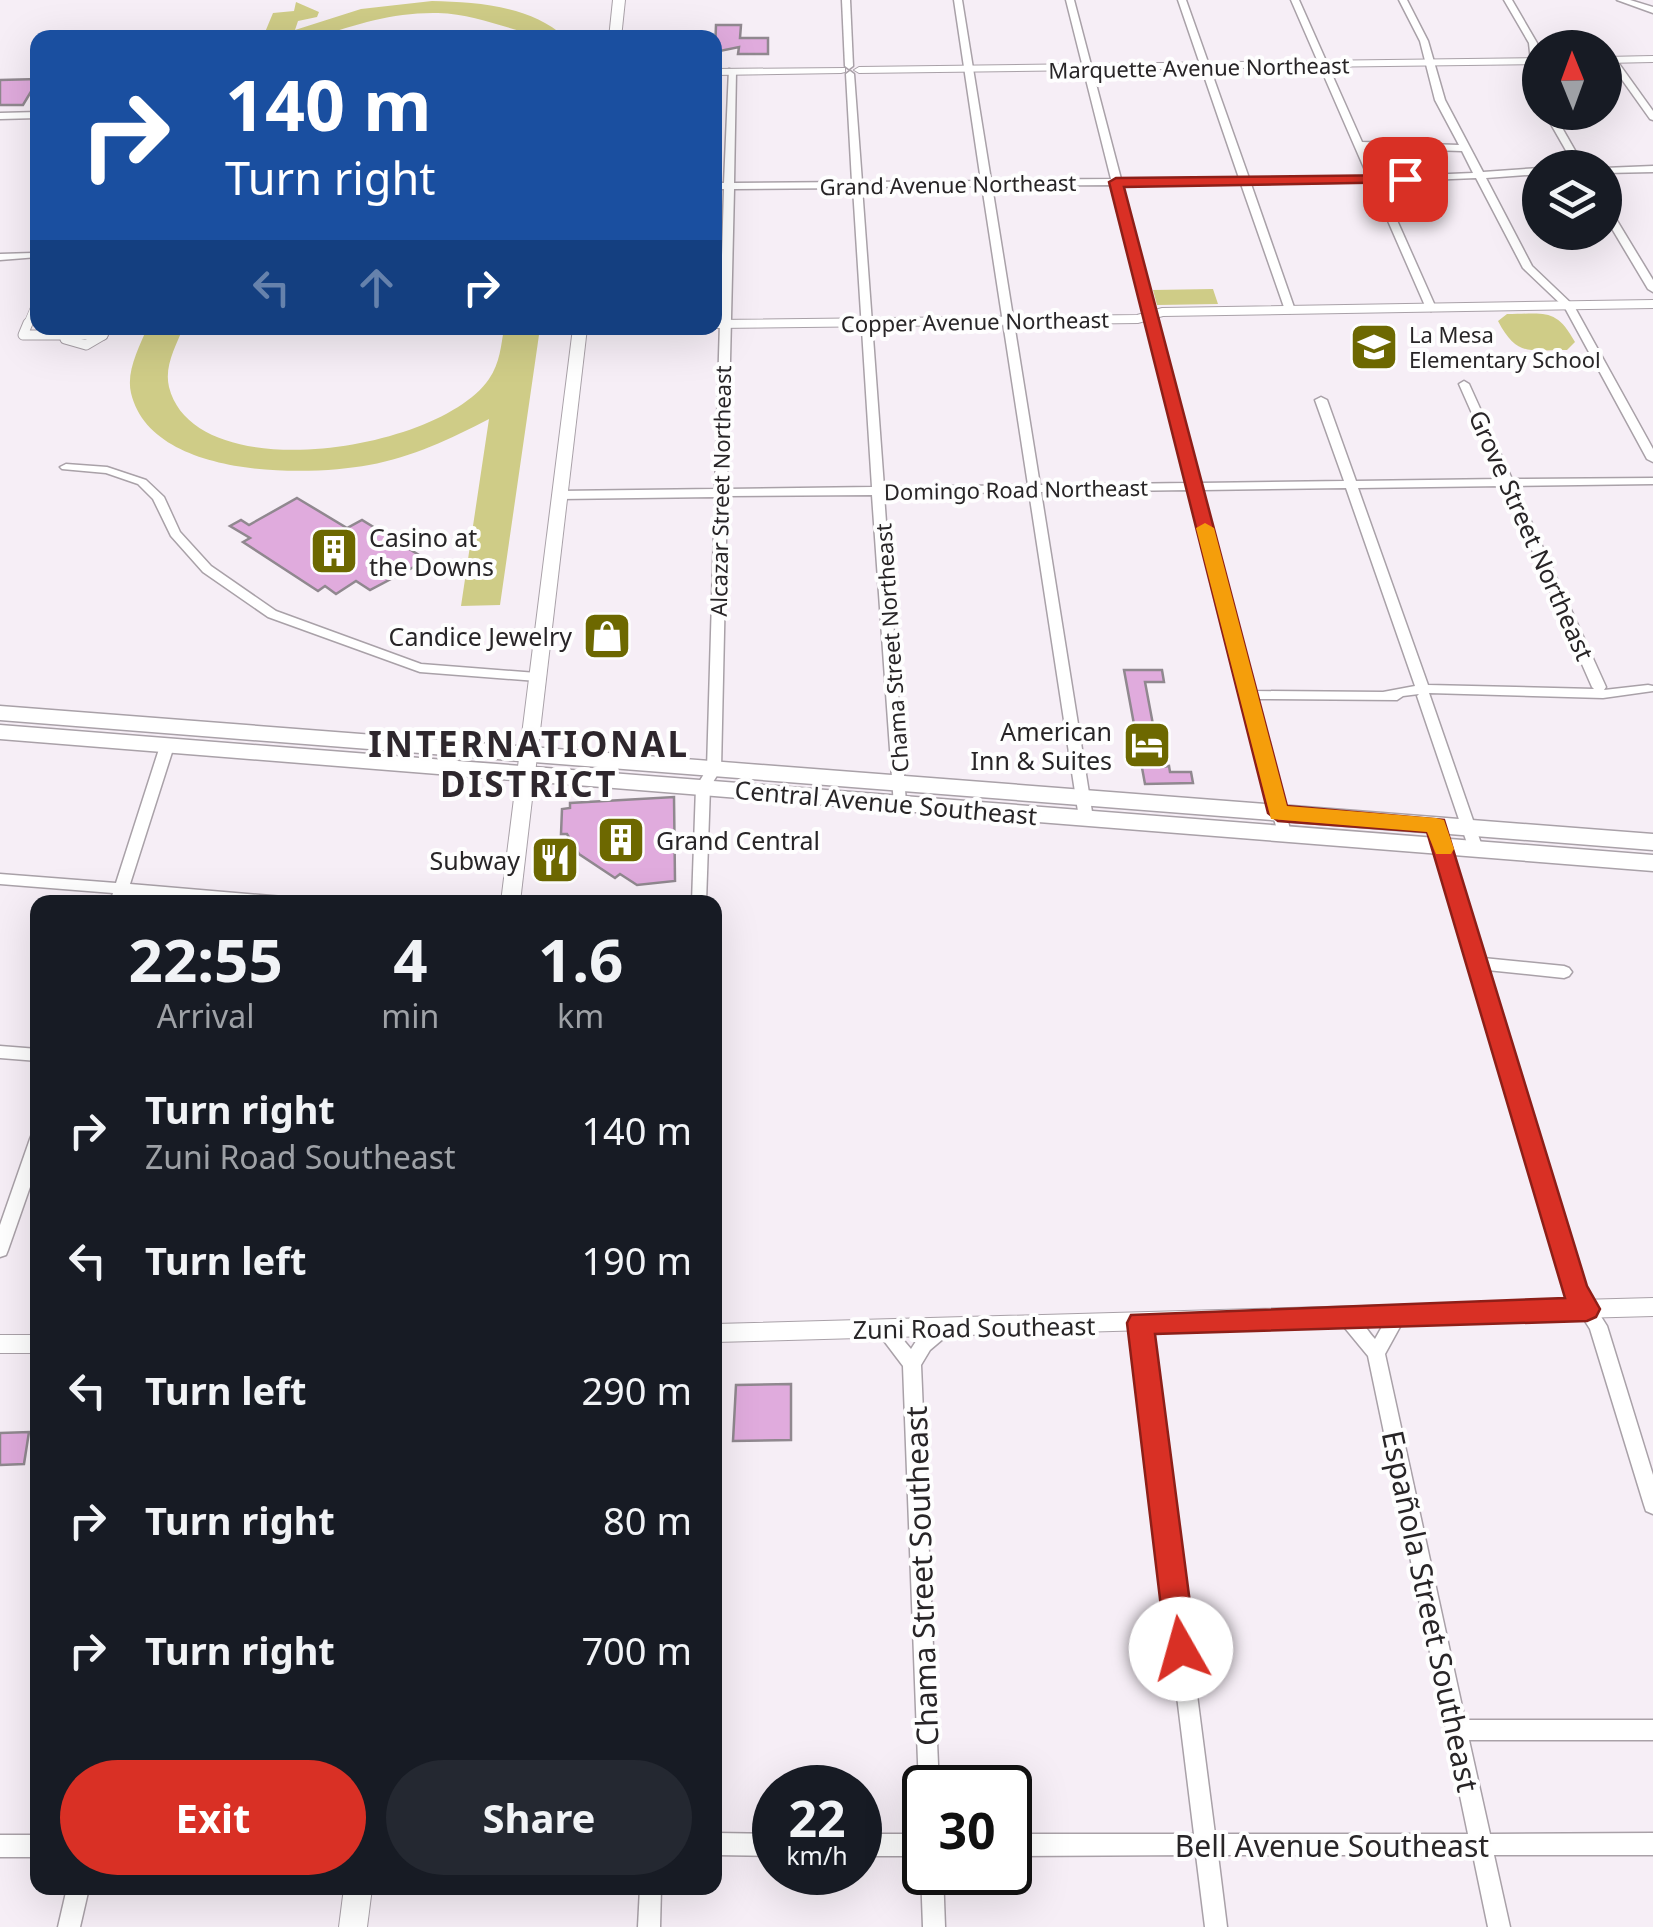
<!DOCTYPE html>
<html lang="en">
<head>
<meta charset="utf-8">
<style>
  :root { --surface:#171b24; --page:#242831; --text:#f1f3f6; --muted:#9ea1a6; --accent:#d93025 }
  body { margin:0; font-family:"Noto Sans",sans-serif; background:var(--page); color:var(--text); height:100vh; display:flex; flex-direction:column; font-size:38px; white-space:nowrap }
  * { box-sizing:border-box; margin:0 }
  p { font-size:32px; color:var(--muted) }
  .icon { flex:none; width:55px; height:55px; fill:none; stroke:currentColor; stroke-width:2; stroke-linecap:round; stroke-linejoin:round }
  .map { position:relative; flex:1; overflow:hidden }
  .drawer { position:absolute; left:30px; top:895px; width:692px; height:1000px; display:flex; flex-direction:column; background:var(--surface); border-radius:20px; box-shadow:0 10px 40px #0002 }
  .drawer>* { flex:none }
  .banner { position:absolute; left:30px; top:30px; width:692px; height:305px; border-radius:20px; box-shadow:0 10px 40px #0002; background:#1a4fa0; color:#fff; overflow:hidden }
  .needle { width:65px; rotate:359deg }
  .buttons { position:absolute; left:1522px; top:30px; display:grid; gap:20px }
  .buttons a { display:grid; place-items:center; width:100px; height:100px; border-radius:50%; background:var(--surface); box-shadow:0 10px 40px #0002; font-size:50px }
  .speed { position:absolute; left:752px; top:1765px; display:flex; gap:20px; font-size:50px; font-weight:700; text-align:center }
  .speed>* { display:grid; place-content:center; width:130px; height:130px; border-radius:50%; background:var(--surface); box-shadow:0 10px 40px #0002; line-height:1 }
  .speed small { font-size:25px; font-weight:400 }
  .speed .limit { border:5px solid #111; border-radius:15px; background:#fff; color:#111 }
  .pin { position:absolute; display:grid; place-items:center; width:85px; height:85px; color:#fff; margin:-42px; border-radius:20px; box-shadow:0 5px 15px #0006 }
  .me { position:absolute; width:110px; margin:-55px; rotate:353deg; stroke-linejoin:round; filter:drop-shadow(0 0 8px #0008) }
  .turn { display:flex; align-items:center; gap:35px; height:210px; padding:0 30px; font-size:45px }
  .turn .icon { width:130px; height:130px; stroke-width:2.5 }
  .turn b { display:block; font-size:70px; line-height:85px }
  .lanes { display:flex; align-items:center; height:95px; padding:0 30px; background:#0003; justify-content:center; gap:50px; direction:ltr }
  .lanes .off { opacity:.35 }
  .eta { display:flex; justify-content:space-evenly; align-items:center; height:170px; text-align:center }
  .eta b { font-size:60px; font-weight:700; line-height:70px }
  .action { display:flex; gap:20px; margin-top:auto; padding:20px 30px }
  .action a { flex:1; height:115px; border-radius:60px; background:var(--accent); color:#fff; font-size:40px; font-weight:700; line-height:115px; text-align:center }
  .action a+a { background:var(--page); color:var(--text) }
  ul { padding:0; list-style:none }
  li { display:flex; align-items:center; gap:30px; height:130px; padding:0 30px }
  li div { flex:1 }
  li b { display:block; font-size:38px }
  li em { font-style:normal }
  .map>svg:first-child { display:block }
  .green { fill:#cfcc87 }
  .building { fill:#e0abdd; stroke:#90888f; stroke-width:2.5 }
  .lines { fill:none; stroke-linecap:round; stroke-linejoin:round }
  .pedestrian-far1-casing { stroke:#a9a1a8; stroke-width:9 }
  .pedestrian-casing { stroke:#a9a1a8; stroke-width:11 }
  .minor-casing { stroke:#a9a1a8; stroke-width:3 }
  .tertiary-casing { stroke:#a9a1a8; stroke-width:2 }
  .secondary-casing { stroke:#a9a1a8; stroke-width:2 }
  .primary-casing { stroke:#a9a1a8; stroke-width:3 }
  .pedestrian-far1 { stroke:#fff; stroke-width:8 }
  .pedestrian { stroke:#fff; stroke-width:9 }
  .minor { fill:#fff; fill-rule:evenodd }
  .tertiary { fill:#fff; fill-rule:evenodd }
  .secondary { fill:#fff; fill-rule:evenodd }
  .primary { fill:#fff; fill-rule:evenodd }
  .route { fill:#d93025; stroke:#8d1f18; stroke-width:2.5 }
  .slow { fill:#f59e0b }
  .labels { text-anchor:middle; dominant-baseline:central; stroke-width:8; stroke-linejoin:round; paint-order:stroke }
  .far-street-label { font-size:22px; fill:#282527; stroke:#fefefe }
  .far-poi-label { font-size:22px; fill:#282527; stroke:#fefefe; text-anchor:start }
  .street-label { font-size:25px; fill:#282527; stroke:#fefefe }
  .poi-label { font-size:25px; fill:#282527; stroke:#fefefe; text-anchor:end }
  .near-street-label { font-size:30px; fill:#282527; stroke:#fefefe }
  .district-label { font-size:35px; font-weight:bold; letter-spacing:2.5px; fill:#2e272d; stroke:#fefefe }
</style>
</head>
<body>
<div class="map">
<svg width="1653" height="1927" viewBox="0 0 1653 1927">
  <rect width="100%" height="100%" fill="#f6eef6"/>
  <g class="green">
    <path d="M432 1C478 2 530 6 565 37 521 38 484 14 438 13 394 12 358 24 317 37 302 41 280 38 263 37L273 13 294 11 296 2 319 12 317 17 298 21 295 30 361 9Z"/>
    <polygon points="1213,289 1218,304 1157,305 1153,290"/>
    <path d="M1507 314C1544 314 1556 307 1575 342L1567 350C1529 350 1517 357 1498 321Z"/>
    <path d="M147 328H183C176 346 164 366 169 387 195 490 440 451 489 379 500 363 501 346 504 328H540L500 605 461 606 489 419C450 439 413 457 369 465 304 477 151 478 131 393 126 371 139 348 147 328Z"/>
  </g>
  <g class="building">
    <polygon points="716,25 741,25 740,38 768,38 768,54 738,54 739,47 715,52"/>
    <polygon points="0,80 38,79 38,80 23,105 0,105"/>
    <polygon points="297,498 347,528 362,520 427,560 370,590 356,581 336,594 325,586 318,591 243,542 250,538 230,526 241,520 249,525"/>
    <polygon points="591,626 625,626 623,647 588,647"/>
    <polygon points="1124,670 1162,670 1164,682 1145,682 1161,767 1169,766 1170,772 1191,772 1193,783 1145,784"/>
    <polygon points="674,797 675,881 637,885 620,874 615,878 579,854 567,834 561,834 562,809 570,808 570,803"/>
    <polygon points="791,1384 791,1440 733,1441 736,1385"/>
    <polygon points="29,1432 24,1464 0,1465 0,1433"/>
  </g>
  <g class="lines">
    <g class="pedestrian-far1-casing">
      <polyline id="pedestrian-far1" points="27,326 38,300"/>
    </g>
    <g class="pedestrian-casing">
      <g id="pedestrian">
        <polyline points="28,323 23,335 103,335 106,328"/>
        <polyline points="65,339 86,345 103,335"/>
      </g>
    </g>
    <g class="minor-casing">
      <g id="minor">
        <polygon points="842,0 850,0 853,66 849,69 845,66"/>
        <path d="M954 0H962L991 180 1111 179 1066 0H1074L1121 179 1239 178 1178 0H1186L1249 178 1368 177 1291 0H1299L1362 142 1459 145 1435 100 1420 41 1399 0H1407L1428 41 1445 100 1483 172 1540 168V174L1486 178 1532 266 1574 306 1653 449V462L1647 459 1565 308 1523 268 1476 178 1380 182 1436 308 1431 311 1426 308 1371 182 1251 184 1295 310 1290 313 1285 310 1241 184 1122 185 1200 483 1344 481 1315 400 1321 397 1327 400 1356 481 1501 479 1459 384 1464 381 1469 384 1512 479 1653 478V484L1515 486 1606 687 1604 690 1648 685 1653 686V691L1603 698 1429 693 1483 849 1481 853 1476 854 1469 849 1417 696 1419 694 1403 696 1397 700 1256 699 1291 833 1289 837H1279L1240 695 1190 490 1041 492 1093 818 1086 823 1079 818 1029 492 884 494 906 803 904 806H894L872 495 727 496 721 769 710 787 706 902H692L696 787 707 769 715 497 559 499 553 495 559 491 715 489 724 189H715V183H724L729 69 736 71 734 183 852 182 846 74 850 71 854 74 862 182 981 181ZM1365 148 1462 151 1473 173 1378 177ZM1113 185 1188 483 1040 485 992 186ZM982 186 1028 485 884 487 862 187ZM853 188 872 487 727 489 734 189ZM1504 486 1592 687 1594 689 1428 685 1358 488ZM1346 488 1415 686 1383 692 1254 691 1202 490Z"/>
        <polygon points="1504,0 1512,0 1537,43 1540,102 1535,99 1529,43"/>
        <polygon points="1617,0 1630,0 1653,7 1653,13"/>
        <polygon points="1612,57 1615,58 1653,111 1653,120 1650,119 1608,60"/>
        <polygon points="38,112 38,118 0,119 0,113"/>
        <polygon points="1544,112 1553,112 1585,168 1576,168"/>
        <polygon points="1653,166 1653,172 1605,173 1604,168"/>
        <polygon points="1605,206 1610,209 1653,280 1653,292 1648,289 1605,217"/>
        <polygon points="0,254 33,253 38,257 0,260"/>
        <polygon points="66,464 107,467 146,480 164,497 180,532 211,566 276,611 421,664 537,673 544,677 537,681 420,672 268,617 203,572 171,536 153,499 138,484 106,473 62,469 60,467"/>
        <polygon points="167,741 174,746 130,884 284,897 289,898 291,902 224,902 127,895 124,902 110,902 113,893 0,884 0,874 116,883 160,746"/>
        <polygon points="1436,821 1443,826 1483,958 1564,966 1569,968 1572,972 1569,976 1564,978 1487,970 1583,1288 1607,1326 1653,1475 1653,1514 1646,1511 1644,1505 1590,1329 1566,1291 1429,826"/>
        <polygon points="0,1046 38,1049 38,1061 0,1058"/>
        <polygon points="38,1133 38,1164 8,1250 6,1255 0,1257 0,1225 30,1139 32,1134"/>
        <path d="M1398 1306 1404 1309 1407 1314 1385 1354 1465 1720H1653V1740H1469L1490 1834 1653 1833V1855H1494L1510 1927H1488L1473 1855H1218L1227 1927H1205L1196 1855 1010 1856V1834H1194L1131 1323 1134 1318 1140 1315 1146 1318 1149 1323 1215 1834H1468L1368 1356 1335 1316 1338 1311C1354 1306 1365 1328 1375 1339L1392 1309Z"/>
        <polygon points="944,1320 950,1323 953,1328 950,1333 930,1350 921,1365 939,1788 925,1788 925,1797 919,1788 903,1366 875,1329 878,1324 884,1321 890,1324 911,1349 918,1338"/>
        <polygon points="715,1833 775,1834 775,1856 715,1855"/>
        <rect x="860" y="1834" width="65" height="22"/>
        <rect x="0" y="1835" width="38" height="22"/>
        <polygon points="925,1864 925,1872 943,1872 945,1927 923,1927 921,1872"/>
        <polygon points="67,1888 89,1888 80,1927 58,1927"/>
        <polygon points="640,1888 661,1888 660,1927 638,1927"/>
      </g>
    </g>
    <g class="tertiary-casing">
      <g id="tertiary">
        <polygon points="1653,56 1653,62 1605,63 1605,57"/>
        <polygon points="1540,58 1540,64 859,73 854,70 859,67"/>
        <polygon points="845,68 845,72 841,73 715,75 715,69"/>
        <polygon points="1653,300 1653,308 1163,316 1138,323 715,328 714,328 715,320 1137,315 1162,308"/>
        <polygon points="1653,1298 1653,1316 715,1342 715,1324"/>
        <rect x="0" y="1335" width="38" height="18"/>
      </g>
    </g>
    <g class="secondary-casing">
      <g id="secondary">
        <polygon points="613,0 625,0 621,38 609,38"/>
        <polygon points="573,328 587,328 520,902 501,902"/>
        <polygon points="344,1888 372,1888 367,1927 339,1927"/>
      </g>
    </g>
    <g class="primary-casing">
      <g id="primary">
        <polygon points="0,706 1653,834 1653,850 0,720"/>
        <polygon points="0,725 1653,855 1653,871 0,739"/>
      </g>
    </g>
    <use href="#pedestrian-far1" class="pedestrian-far1"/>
    <use href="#pedestrian" class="pedestrian"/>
    <use href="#minor" class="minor"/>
    <use href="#tertiary" class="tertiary"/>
    <use href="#secondary" class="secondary"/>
    <use href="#primary" class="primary"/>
  </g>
  <polygon class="route" points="1405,175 1410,182 1124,187 1287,806 1444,820 1587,1286 1600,1309 1596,1317 1587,1321 1155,1334 1196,1649 1192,1660 1181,1664 1171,1660 1166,1649 1127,1323 1131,1315 1565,1298 1427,832 1278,821 1268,813 1109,182 1116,178"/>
  <polygon class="slow" points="1205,523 1214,528 1287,806 1436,818 1444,820 1454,849 1451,854 1436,854 1427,832 1271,819 1196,528"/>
  <defs>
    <g id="school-square" transform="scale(2.5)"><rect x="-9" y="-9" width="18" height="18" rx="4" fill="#6d6800" stroke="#fefefe"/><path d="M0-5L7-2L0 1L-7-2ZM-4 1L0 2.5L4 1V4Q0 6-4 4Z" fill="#fff"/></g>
    <g id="building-square" transform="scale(2.5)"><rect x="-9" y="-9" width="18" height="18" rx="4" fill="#6d6800" stroke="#fefefe"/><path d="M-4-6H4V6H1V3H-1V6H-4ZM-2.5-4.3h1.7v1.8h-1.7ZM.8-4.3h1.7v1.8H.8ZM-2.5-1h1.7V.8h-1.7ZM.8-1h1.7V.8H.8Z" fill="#fff"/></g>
    <g id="shop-square" transform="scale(2.5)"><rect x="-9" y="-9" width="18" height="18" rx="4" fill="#6d6800" stroke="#fefefe"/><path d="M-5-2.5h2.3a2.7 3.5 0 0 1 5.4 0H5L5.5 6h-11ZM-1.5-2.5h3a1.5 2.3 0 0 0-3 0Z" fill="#fff"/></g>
    <g id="hotel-square" transform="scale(2.5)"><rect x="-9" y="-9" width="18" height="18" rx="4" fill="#6d6800" stroke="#fefefe"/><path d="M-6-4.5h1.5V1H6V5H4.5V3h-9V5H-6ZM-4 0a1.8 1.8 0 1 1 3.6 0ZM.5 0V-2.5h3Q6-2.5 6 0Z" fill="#fff"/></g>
    <g id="restaurant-square" transform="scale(2.5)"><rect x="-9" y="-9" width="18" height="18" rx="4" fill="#6d6800" stroke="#fefefe"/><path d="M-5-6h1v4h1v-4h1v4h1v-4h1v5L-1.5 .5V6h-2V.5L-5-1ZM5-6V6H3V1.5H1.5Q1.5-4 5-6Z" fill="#fff"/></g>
  </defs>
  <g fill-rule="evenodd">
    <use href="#school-square" x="1374" y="347"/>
    <use href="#building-square" x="334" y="551"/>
    <use href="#shop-square" x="607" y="636"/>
    <use href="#hotel-square" x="1147" y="745"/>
    <use href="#building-square" x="621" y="840"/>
    <use href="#restaurant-square" x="555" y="860"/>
  </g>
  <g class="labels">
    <g class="far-street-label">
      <text transform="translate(1199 67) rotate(-1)">Marquette Avenue Northeast</text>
      <text transform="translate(948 184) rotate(-1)">Grand Avenue Northeast</text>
      <text transform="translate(975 321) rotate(-1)">Copper Avenue Northeast</text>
      <text transform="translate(1016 489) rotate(-1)">Domingo Road Northeast</text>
      <text transform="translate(720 491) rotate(-89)">Alcazar Street Northeast</text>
      <text transform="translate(891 648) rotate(-94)">Chama Street Northeast</text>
    </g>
    <g class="far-poi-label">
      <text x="1409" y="334">La Mesa<tspan x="1409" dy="25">Elementary School</tspan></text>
    </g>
    <g class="street-label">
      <text transform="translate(1532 535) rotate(66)">Grove Street Northeast</text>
      <text transform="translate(886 802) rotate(5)">Central Avenue Southeast</text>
      <text transform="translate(974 1327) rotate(-1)">Zuni Road Southeast</text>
    </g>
    <g class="poi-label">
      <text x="369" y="537" text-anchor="start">Casino at<tspan x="369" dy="29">the Downs</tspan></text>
      <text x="572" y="636">Candice Jewelry</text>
      <text x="1112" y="731">American<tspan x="1112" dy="29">Inn &amp; Suites</tspan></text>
      <text x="656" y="840" text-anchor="start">Grand Central</text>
      <text x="520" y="860">Subway</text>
    </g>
    <g class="near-street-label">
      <text transform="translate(921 1576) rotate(-92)">Chama Street Southeast</text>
      <text transform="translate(1431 1611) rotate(78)">Española Street Southeast</text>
      <text x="1332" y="1845">Bell Avenue Southeast</text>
    </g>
    <g class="district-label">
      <text x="529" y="743">INTERNATIONAL<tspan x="529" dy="40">DISTRICT</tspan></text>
    </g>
  </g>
</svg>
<div class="buttons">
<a><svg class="needle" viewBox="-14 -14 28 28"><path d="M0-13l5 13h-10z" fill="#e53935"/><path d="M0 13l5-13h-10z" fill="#9ea1a6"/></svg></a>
<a><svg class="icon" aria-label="layers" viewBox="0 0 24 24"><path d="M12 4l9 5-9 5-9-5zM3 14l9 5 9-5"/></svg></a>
</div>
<div class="speed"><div>22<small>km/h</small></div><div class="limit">30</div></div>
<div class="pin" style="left:1405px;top:179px;background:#d93025"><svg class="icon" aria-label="arrive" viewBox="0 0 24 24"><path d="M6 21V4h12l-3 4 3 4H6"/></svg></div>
<svg class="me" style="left:1181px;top:1649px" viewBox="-20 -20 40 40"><circle r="19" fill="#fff"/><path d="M0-13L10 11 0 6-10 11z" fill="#d93025"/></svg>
<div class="banner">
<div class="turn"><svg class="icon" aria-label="right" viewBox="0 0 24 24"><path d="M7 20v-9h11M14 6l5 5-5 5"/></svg><div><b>140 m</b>Turn right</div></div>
<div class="lanes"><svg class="icon off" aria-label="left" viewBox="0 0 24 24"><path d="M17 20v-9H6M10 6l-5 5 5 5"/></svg><svg class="icon off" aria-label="ahead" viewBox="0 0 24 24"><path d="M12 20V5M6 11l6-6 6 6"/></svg><svg class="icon" aria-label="right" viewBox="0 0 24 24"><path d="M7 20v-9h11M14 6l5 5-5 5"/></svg></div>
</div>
<section class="drawer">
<div class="eta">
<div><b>22:55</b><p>Arrival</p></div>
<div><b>4</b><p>min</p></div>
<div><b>1.6</b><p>km</p></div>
</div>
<ul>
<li><svg class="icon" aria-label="right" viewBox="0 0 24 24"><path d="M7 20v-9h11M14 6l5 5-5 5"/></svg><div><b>Turn right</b><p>Zuni Road Southeast</p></div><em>140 m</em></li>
<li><svg class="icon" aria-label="left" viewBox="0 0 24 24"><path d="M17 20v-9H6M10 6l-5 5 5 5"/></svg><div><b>Turn left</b></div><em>190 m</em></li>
<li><svg class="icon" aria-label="left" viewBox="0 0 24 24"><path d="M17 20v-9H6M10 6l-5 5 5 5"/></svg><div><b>Turn left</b></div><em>290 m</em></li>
<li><svg class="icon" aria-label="right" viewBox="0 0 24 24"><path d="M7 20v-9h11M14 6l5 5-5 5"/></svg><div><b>Turn right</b></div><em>80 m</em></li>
<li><svg class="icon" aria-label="right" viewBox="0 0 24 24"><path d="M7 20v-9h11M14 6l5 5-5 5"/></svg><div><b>Turn right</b></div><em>700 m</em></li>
</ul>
<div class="action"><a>Exit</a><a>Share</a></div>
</section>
</div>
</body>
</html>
